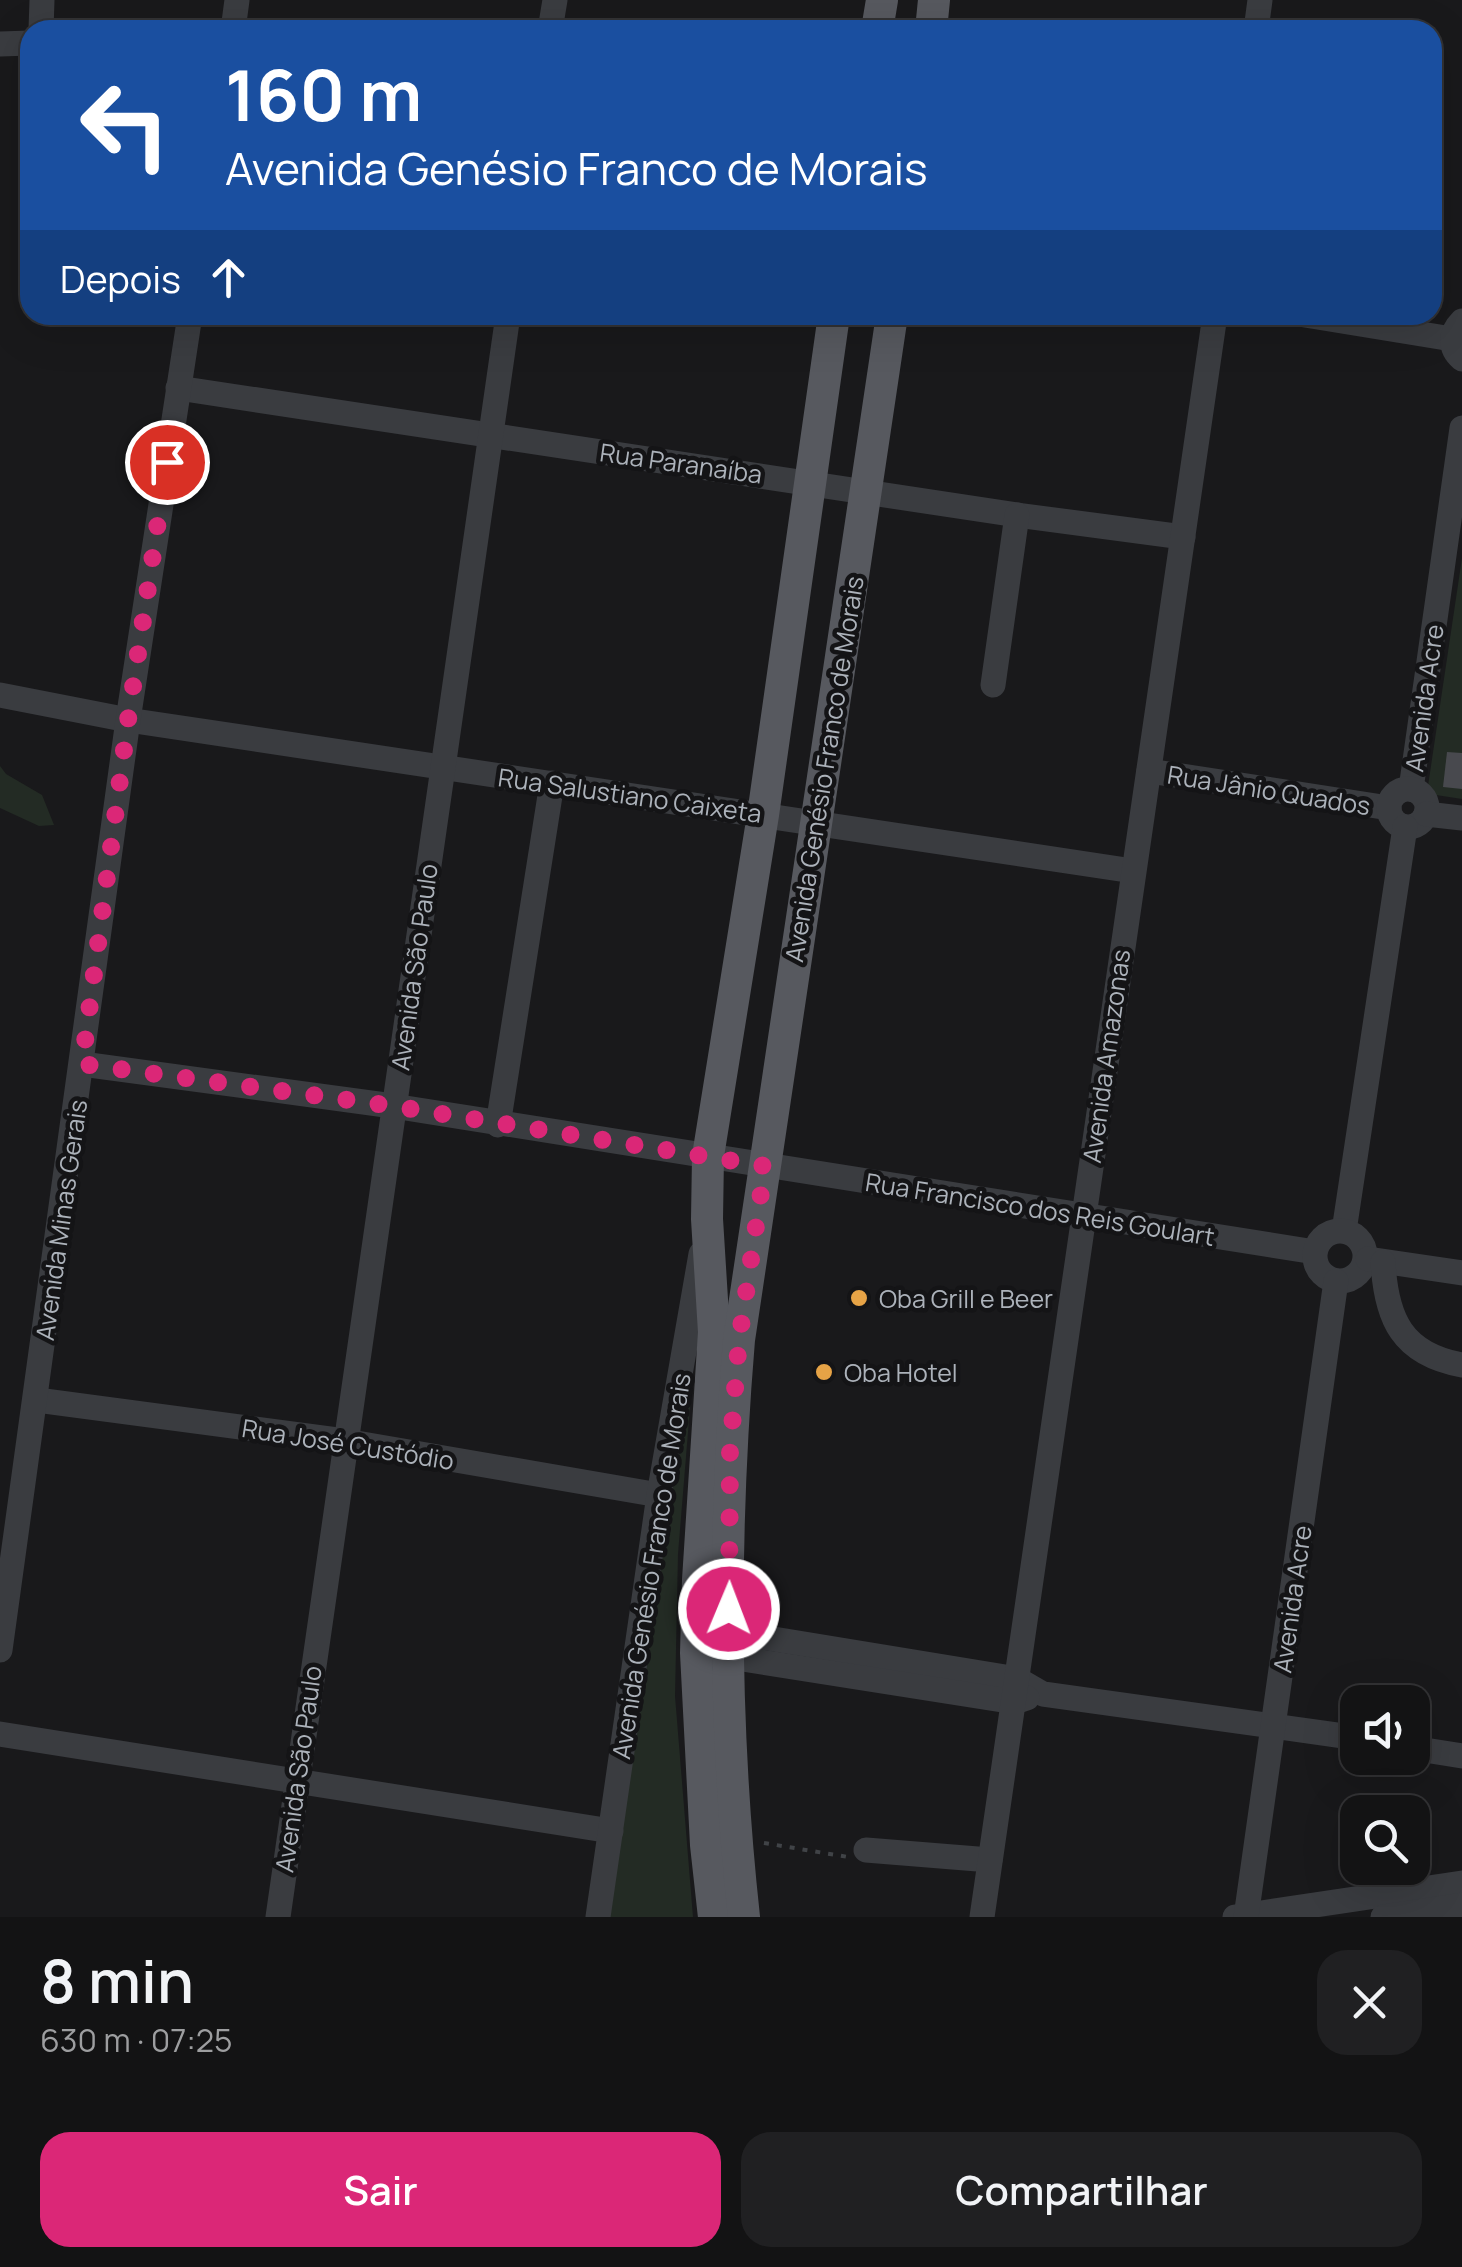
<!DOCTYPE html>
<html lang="pt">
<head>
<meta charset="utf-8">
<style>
  :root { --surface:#131314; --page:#202022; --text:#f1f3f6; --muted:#9d9ea0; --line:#323234; --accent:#db2777 }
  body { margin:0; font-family:Manrope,sans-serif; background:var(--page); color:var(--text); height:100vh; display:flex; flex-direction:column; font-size:38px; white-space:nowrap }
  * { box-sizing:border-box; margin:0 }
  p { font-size:32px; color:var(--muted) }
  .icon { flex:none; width:55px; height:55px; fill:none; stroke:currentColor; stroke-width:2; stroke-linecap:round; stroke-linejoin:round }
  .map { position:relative; height:1917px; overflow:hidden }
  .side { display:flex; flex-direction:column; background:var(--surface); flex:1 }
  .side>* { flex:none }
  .hud { position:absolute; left:20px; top:20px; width:1422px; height:305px; border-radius:30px; box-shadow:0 10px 40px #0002,0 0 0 2px var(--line); background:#1a4fa0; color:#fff; overflow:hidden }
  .buttons { position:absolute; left:1340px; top:1685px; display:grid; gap:20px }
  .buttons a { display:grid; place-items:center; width:90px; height:90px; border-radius:20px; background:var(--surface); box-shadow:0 10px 40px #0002,0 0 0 2px var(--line); font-size:50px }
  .pin { position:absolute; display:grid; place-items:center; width:85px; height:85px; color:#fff; margin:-42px; border:5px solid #fff; border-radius:50%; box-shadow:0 2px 10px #0007 }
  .me { position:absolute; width:110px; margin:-55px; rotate:1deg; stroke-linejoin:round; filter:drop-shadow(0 0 8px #0008) }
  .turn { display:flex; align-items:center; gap:35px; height:210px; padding:0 40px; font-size:45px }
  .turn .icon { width:130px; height:130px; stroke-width:2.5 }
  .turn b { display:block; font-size:70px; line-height:85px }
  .then { display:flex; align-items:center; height:95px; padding:0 40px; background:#0003; gap:20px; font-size:38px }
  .round { display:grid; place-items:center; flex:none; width:105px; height:105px; border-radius:30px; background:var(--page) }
  .headline { display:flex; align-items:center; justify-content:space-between; height:170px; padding:0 40px }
  h1 { font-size:60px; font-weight:600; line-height:75px }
  .button { display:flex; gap:20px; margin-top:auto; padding:20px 40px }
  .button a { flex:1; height:115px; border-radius:30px; background:var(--accent); color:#fff; font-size:40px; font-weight:600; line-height:115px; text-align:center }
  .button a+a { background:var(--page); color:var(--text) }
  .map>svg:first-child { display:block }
  .green { fill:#232b24 }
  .building { fill:#48494e }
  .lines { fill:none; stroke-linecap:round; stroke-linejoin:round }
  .path { stroke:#404347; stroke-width:4; stroke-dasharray:5 8; stroke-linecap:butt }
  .minor { stroke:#3a3c40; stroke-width:25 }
  .major { stroke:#57595f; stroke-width:32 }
  .route { stroke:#db2777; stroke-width:18; stroke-dasharray:0 32.4 }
  .poi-dot { fill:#e6a346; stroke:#141416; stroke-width:4 }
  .labels { text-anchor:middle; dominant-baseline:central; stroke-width:9; stroke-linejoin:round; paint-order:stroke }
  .street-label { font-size:25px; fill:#acb2ba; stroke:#141416 }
  .poi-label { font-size:25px; fill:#acb2ba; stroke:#141416; text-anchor:start }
</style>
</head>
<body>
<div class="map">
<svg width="1462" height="1917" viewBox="0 0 1462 1917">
  <rect width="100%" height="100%" fill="#19191b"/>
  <g class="green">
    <polygon points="1462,558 1462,799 1436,795 1428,786"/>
    <polygon points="0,766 6,774 42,795 54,825 39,826 0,808"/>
    <polygon points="690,1359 694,1359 678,1554 675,1696 693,1917 609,1917"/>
  </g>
  <polygon class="building" points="1447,752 1462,753 1462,789 1443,787"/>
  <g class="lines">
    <polyline class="path" points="764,1843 848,1857"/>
    <g class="minor">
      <polyline points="41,30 42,0"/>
      <polyline points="233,30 237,0"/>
      <polyline points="550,30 555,0"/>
      <polyline points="1256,30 1260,0"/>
      <polyline points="0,44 30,43"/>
      <polyline points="1305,315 1452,339"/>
      <path d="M1462 321C1450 333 1449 348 1462 359"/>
      <polyline points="178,388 1017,515 1183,537"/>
      <polyline points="993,685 1017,515"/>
      <polyline points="0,695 128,720 1133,871"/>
      <polyline points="1149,771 1389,808"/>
      <polyline points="1411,789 1462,428"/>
      <circle cx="1408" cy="808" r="19"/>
      <polyline points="1426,814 1462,818"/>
      <polyline points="82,1064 393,1106 1315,1252"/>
      <polyline points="498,1125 552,783"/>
      <polyline points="1344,1231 1405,827"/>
      <circle cx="1340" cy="1256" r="25"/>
      <polyline points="1368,1259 1462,1273"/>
      <path d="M1383 1262C1386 1319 1402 1354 1462 1365"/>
      <polyline points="37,1400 345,1441 659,1495"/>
      <polyline points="712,1629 1017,1679 1043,1694 1358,1738"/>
      <polyline points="0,1650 128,720 190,315"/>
      <polyline points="711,1654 1015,1702 1027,1698"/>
      <polyline points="0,1734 611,1831"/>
      <polyline points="1412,1748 1462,1756"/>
      <polyline points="866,1850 990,1860"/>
      <polyline points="278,1917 508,315"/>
      <polyline points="598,1917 659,1495 701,1254"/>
      <polyline points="982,1917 1215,315"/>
      <polyline points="1235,1917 1462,1883"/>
      <polyline points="1246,1917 1336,1281"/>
      <polyline points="1383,1917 1462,1905"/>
    </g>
    <g class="major">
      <polyline points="877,30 882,0"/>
      <polyline points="931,30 934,0"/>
      <polyline points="714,1917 706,1845 696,1653 698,1580 714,1332 707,1219 708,1156 763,815 834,315"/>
      <path d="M744 1917C723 1725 723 1532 739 1340L892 315"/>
    </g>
  </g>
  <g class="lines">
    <polyline class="route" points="167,462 128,720 82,1064 393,1106 765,1166 739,1340 730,1452 729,1609"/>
  </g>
  <g class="poi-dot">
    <circle cx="859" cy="1298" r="10"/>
    <circle cx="824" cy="1372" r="10"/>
  </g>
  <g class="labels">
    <g class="street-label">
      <text transform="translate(681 463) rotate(8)">Rua Paranaíba</text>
      <text transform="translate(1424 698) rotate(-82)">Avenida Acre</text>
      <text transform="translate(824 769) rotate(-81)">Avenida Genésio Franco de Morais</text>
      <text transform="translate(1269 790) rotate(9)">Rua Jânio Quados</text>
      <text transform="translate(630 795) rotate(8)">Rua Salustiano Caixeta</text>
      <text transform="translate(414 967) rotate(-82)">Avenida São Paulo</text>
      <text transform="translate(1106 1056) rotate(-82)">Avenida Amazonas</text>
      <text transform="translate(1040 1209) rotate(9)">Rua Francisco dos Reis Goulart</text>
      <text transform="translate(61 1220) rotate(-82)">Avenida Minas Gerais</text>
      <text transform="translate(348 1444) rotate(9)">Rua José Custódio</text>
      <text transform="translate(651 1566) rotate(-81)">Avenida Genésio Franco de Morais</text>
      <text transform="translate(1292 1599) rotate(-82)">Avenida Acre</text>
      <text transform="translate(298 1769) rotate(-82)">Avenida São Paulo</text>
    </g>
    <g class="poi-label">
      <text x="879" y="1298">Oba Grill e Beer</text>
      <text x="844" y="1372">Oba Hotel</text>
    </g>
  </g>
</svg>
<div class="buttons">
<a><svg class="icon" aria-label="sound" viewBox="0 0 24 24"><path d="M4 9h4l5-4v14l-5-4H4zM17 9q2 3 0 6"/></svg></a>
<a><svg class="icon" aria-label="search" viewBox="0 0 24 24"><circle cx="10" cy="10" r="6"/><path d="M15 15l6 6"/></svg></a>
</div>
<div class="pin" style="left:167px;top:462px;background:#d93025"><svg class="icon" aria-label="arrive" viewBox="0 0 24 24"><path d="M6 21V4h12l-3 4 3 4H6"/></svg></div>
<svg class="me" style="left:729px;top:1609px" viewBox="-20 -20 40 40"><circle r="17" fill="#db2777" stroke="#fff" stroke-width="3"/><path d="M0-11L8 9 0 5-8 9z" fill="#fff"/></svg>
<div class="hud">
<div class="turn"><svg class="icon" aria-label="left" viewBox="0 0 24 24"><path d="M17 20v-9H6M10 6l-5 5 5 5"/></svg><div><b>160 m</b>Avenida Genésio Franco de Morais</div></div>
<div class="then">Depois<svg class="icon" aria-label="ahead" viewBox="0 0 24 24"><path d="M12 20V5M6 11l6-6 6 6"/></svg></div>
</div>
</div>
<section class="side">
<div class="headline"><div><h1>8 min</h1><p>630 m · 07:25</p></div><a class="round"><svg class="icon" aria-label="close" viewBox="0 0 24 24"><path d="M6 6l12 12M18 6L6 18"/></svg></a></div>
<div class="button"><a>Sair</a><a>Compartilhar</a></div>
</section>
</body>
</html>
